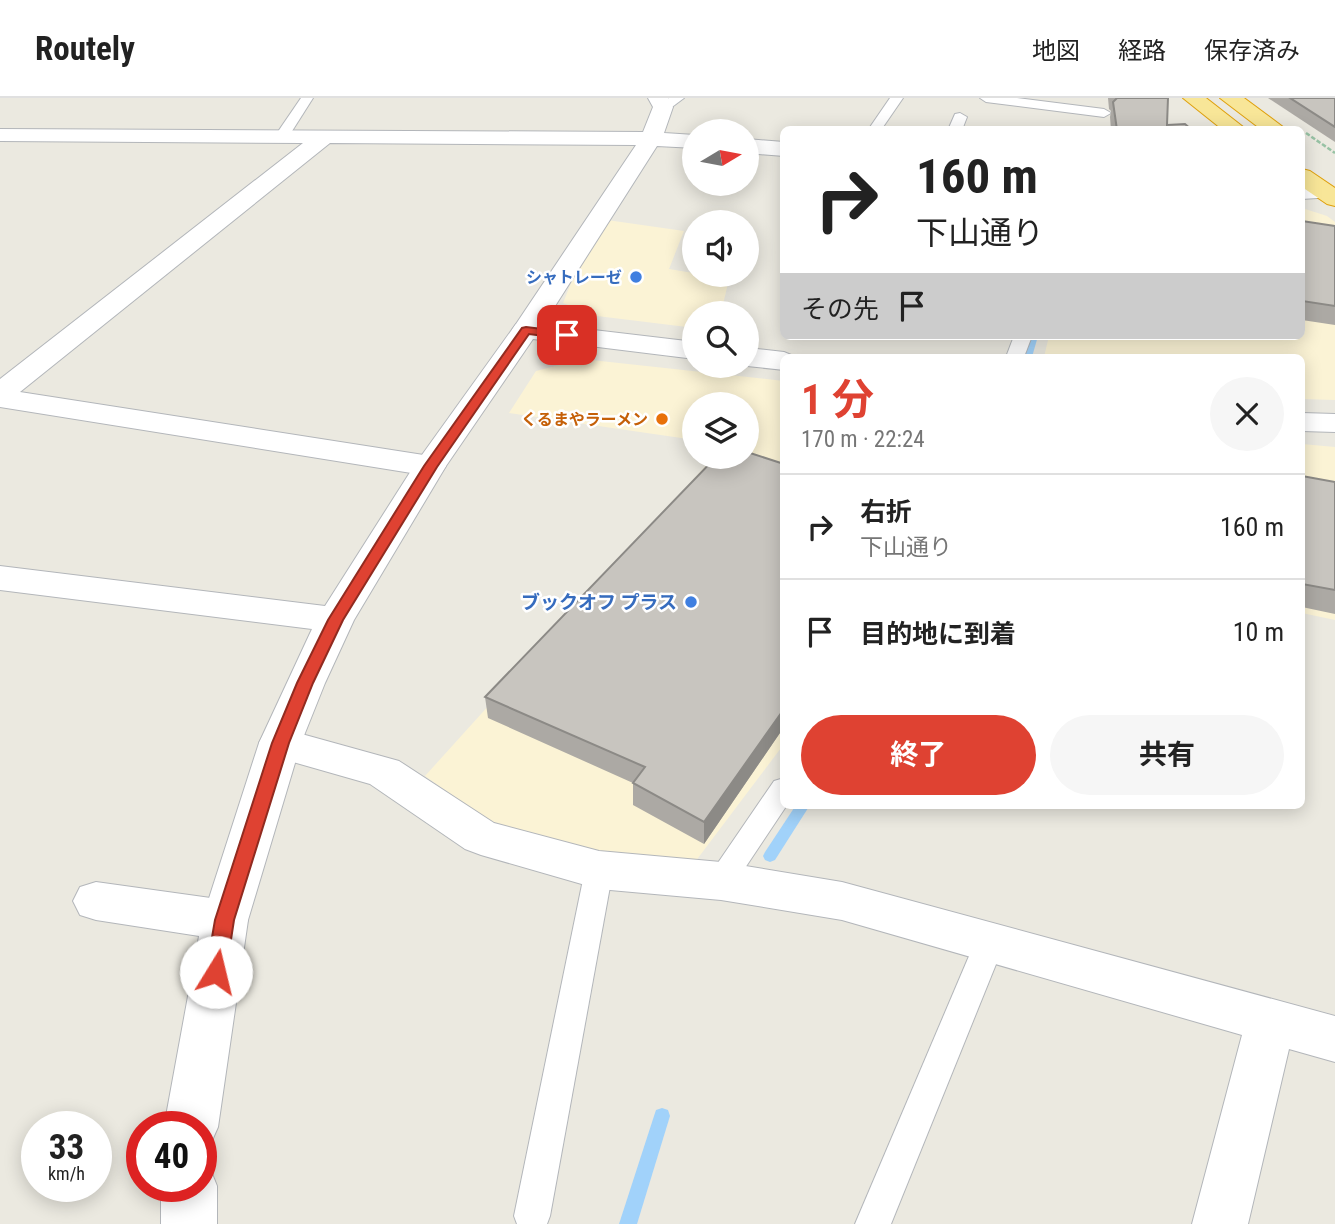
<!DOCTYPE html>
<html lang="ja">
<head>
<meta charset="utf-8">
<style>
  :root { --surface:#fff; --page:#f6f6f6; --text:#222; --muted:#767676; --line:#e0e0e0; --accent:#df4232 }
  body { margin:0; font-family:"Roboto Condensed","Noto Sans JP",sans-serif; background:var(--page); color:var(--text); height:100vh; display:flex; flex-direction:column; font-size:26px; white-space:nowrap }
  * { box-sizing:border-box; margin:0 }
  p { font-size:23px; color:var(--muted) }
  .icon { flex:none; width:38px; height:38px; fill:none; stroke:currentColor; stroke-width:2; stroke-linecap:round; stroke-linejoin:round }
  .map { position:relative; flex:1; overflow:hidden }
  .details { position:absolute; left:780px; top:256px; width:525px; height:455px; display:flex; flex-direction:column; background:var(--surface); border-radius:10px; box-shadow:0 4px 18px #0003 }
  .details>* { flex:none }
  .top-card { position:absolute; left:780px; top:28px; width:525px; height:214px; border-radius:10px; box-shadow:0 4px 18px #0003; background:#fff; color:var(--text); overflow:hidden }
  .needle { width:46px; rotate:80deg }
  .fabs { position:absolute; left:682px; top:21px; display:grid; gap:14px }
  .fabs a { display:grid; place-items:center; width:77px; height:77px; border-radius:50%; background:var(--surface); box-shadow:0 4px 18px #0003; font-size:35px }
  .speed { position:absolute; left:21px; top:1013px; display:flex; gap:14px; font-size:35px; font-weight:700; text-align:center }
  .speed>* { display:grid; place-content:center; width:91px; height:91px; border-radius:50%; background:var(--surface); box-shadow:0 4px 18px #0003; line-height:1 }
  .speed small { font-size:18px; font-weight:400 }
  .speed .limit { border:10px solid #d22; background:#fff; color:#111 }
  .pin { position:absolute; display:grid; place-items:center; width:60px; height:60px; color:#fff; margin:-30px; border-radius:14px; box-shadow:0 4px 10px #0006 }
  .me { position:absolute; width:77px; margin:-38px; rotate:9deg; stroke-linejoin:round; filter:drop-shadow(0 0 5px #0008) }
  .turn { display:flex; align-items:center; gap:24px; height:147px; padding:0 21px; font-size:32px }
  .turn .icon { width:91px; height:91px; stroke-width:2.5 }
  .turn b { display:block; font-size:49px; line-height:60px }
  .then { display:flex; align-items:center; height:66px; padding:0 21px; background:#0003; gap:14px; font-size:26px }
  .round { display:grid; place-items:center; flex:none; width:74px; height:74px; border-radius:37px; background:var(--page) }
  .head { display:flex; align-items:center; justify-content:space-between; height:119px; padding:0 21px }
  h1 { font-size:42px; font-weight:700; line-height:52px; color:var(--accent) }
  .action { display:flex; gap:14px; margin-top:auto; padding:14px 21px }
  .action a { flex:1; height:80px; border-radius:42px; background:var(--accent); color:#fff; font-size:28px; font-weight:700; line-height:80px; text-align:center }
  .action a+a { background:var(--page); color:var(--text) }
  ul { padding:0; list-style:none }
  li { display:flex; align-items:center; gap:21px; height:105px; padding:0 21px; border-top:2px solid var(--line) }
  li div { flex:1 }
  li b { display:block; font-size:26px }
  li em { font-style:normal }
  header { display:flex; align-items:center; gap:42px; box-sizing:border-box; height:98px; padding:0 35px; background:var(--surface); border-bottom:2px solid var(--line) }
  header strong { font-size:33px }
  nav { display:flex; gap:38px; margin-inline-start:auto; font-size:24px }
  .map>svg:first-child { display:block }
  .commercial { fill:#fbf3d5 }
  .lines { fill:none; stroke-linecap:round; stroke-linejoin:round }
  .stream { fill:#a1d2fa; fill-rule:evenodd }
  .service-casing { stroke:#b3b6ba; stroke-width:2 }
  .minor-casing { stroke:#b3b6ba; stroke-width:2 }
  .tertiary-casing { stroke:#b3b6ba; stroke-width:2 }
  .trunk-casing { stroke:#dfa00c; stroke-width:2 }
  .path { stroke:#97c2a4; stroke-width:2.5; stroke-dasharray:4.5 2; stroke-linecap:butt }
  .service { fill:#fff; fill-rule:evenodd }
  .minor { fill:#fff; fill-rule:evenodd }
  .tertiary { fill:#fff; fill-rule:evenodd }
  .trunk { fill:#f8e698; fill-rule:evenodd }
  .wall { fill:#aca9a4 }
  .shaded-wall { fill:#8c8a86 }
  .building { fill:#c8c5bf; stroke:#8c8a86; stroke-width:2 }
  .route { fill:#df4232; stroke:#912b20; stroke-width:2 }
  .shop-dot { fill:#3f7fe0; stroke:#fff; stroke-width:2.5 }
  .food-dot { fill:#e8710a; stroke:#fff; stroke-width:2.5 }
  .labels { text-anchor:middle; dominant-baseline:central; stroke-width:5; stroke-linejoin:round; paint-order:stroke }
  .far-shop-label { font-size:16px; font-weight:bold; fill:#366cbe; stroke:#fff; text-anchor:end }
  .far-food-label { font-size:16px; font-weight:bold; fill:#c56008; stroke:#fff; text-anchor:end }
  .shop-label { font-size:19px; font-weight:bold; fill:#366cbe; stroke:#fff; text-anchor:end }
</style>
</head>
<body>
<header>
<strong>Routely</strong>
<nav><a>地図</a><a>経路</a><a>保存済み</a></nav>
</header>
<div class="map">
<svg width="1335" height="1126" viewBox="0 0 1335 1126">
  <rect width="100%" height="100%" fill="#ebe9e0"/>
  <g class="commercial">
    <polygon points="1302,110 1327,118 1335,124 1335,302 1302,301 1302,259 1044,259 1049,238 1302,238"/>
    <polygon points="607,122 684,133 669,171 729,181 721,215 695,215 695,230 597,218 563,205 581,160"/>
    <polygon points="582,261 784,283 784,646 695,764 611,762 491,725 425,678 710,363 709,359 747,359 747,306 695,306 695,342 509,315 536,273"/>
    <polygon points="1302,346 1335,349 1335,522 1302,515"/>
  </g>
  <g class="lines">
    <g class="stream">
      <polygon points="1030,238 1038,238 1032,259 1022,259"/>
      <polygon points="796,707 810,707 775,762 770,764 765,762 763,758 765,754"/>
      <polygon points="662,1010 668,1012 670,1018 637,1126 619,1126 654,1018 656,1012"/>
    </g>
    <g class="service-casing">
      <g id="service">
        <polygon points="301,0 313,0 287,41 277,41 275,38"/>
        <polygon points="669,0 684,0 668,12 658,12 658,6"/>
        <polygon points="890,0 903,0 881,32 868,32"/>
        <polygon points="980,0 1017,0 1104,11 1111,15 1104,19 986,4"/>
        <polygon points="960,15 967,19 962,32 948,32 955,16"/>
        <polygon points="1014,238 1032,238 1024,259 1006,259"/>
        <polygon points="784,680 784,707 787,707 731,791 721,795 711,791 706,783 711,775 774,683"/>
        <polygon points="599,760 609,764 613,772 550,1118 547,1126 517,1126 514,1118 585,772 589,764"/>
        <polygon points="990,831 1001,835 1005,844 891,1126 855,1126 975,844 979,835"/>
      </g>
    </g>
    <g class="minor-casing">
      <g id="minor">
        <polygon points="648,0 668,0 673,9 664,35 695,37 695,50 657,48 536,238 526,240 516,238 512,232 636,47 330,45 20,294 430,358 441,361 446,368 441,375 430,378 0,309 0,281 303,45 0,43 0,31 643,34 653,9"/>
        <polygon points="747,41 784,44 784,58 747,55"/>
        <polygon points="1302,87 1332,89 1335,95 1332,99 1302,101"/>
        <polygon points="280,630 399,663 494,725 599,753 721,764 842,784 1335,918 1335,964 1289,951 1248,1126 1192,1126 1242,937 842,822 721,802 599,791 481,757 465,751 370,686 265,656 259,645 265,634"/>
        <polygon points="96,784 225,802 242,808 248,822 242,836 225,842 96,822 80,817 73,803 80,789"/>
      </g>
    </g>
    <g class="tertiary-casing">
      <g id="tertiary">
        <polygon points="526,224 695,244 695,261 533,241 446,368 354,522 325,585 301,645 248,822 218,1029 210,1047 201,1051 201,1029 164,1029 202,822 259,645 312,531 0,492 0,468 325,508 414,368 516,226"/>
        <polygon points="747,250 784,254 796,259 784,259 784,272 747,268"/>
        <polygon points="1302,315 1335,316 1335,334 1302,333"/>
        <polygon points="201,1065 209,1068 217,1088 217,1126 161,1126 161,1088 201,1088"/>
      </g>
    </g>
    <g class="trunk-casing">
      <g id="trunk">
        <polygon points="1183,0 1206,0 1247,32 1223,32"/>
        <polygon points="1220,0 1244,0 1287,32 1262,32"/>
        <polygon points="1302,71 1310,73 1335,90 1335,108 1327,106 1302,89"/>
      </g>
    </g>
    <polyline class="path" points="1306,35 1335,55"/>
    <use href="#service" class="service"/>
    <use href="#minor" class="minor"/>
    <use href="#tertiary" class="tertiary"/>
    <use href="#trunk" class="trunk"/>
  </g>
  <g class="wall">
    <polygon points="1108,0 1168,0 1167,27 1192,32 1111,32 1110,19 1111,13 1109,11"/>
    <polygon points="1268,0 1335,0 1335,44"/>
    <polygon points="1302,123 1335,128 1335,227 1302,222"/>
    <polygon points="784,366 784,629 704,746 633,707 633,685 488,620 485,599"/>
    <polygon points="1302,378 1335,384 1335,516 1302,509"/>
  </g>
  <polygon class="shaded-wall" points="784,611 784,629 704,746 704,724"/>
  <g class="building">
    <polygon points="1117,0 1168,0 1167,27 1185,26 1192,32 1117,32 1113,4"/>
    <polygon points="1290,0 1335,0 1335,29"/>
    <polygon points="1302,123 1335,128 1335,208 1302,203"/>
    <polygon points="747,354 784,366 784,611 704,724 633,685 645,669 485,599 716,359 747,359"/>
    <polygon points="1302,378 1335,384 1335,492 1302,486"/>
  </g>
  <polygon class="route" points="526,229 567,234 573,237 567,241 529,236 437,369 343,522 313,585 289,645 234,822 226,874 223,880 216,883 209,880 206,874 215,822 272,645 297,585 328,522 424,368 522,230"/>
  <g class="shop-dot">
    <circle cx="636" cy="179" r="7"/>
    <circle cx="691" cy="504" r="7"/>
  </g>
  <circle class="food-dot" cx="662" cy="321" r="7"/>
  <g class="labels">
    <g class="far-shop-label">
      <text x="622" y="179">シャトレーゼ</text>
    </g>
    <g class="far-food-label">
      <text x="648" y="321">くるまやラーメン</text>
    </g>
    <g class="shop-label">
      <text x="677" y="504">ブックオフ プラス</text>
    </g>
  </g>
</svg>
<div class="fabs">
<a><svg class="needle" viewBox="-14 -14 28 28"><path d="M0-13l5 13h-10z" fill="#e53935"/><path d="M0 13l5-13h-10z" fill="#767676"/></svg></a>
<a><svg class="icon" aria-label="sound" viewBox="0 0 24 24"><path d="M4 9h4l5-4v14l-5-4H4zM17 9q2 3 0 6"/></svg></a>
<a><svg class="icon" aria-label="search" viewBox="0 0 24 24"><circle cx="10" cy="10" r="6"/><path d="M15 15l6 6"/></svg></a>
<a><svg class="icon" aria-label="layers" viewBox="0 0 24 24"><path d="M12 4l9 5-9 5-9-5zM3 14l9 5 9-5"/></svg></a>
</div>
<div class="speed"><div>33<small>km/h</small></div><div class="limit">40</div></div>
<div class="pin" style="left:567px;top:237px;background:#d93025"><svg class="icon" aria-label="arrive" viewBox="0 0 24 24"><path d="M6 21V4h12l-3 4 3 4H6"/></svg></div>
<svg class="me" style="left:216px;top:874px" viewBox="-20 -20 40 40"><circle r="19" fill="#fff"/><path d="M0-13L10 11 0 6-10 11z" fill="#df4232"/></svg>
<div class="top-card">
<div class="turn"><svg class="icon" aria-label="right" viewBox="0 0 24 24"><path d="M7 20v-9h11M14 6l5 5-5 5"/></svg><div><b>160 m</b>下山通り</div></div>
<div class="then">その先<svg class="icon" aria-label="arrive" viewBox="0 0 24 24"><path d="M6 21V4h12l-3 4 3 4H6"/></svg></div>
</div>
<section class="details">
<div class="head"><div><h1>1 分</h1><p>170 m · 22:24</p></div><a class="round"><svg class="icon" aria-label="close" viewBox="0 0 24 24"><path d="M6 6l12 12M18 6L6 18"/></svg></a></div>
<ul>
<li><svg class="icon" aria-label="right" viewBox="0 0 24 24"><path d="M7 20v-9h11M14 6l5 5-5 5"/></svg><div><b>右折</b><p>下山通り</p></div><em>160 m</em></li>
<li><svg class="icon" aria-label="arrive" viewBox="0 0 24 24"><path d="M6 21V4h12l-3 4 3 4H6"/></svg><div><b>目的地に到着</b></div><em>10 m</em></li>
</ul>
<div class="action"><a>終了</a><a>共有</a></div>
</section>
</div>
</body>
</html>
